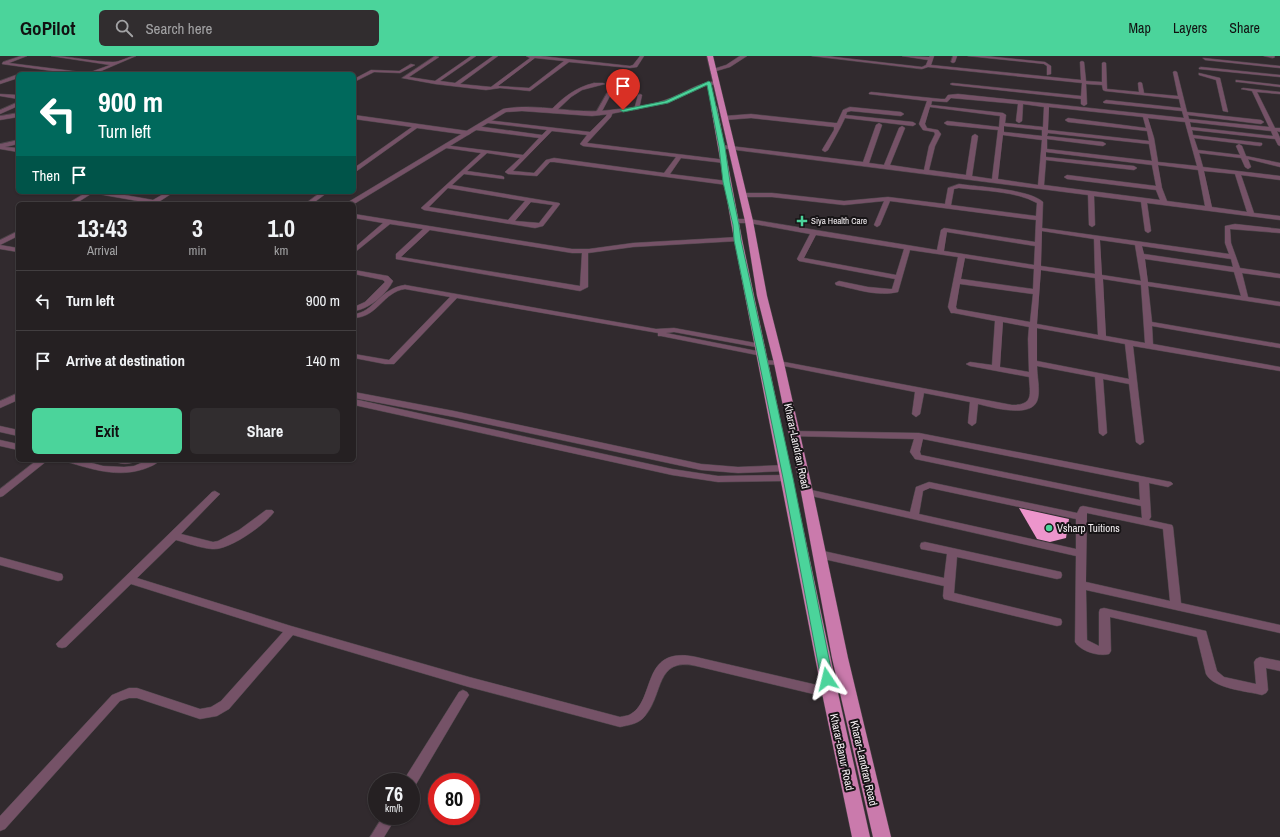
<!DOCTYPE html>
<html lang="en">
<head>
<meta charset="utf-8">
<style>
  :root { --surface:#252022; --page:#312d2f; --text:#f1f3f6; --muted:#a3a3a5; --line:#423e40; --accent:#4bd49b }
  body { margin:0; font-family:"Archivo Narrow",sans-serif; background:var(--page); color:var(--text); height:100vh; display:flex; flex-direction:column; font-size:15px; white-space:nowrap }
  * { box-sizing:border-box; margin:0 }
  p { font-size:13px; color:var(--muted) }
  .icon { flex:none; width:22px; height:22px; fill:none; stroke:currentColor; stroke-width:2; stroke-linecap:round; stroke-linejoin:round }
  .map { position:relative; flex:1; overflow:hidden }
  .side { position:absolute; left:16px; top:146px; width:340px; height:260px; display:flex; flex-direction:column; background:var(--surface); border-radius:6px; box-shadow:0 1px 3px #0004,0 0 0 1px var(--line) }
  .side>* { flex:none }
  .banner { position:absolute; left:16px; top:16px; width:340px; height:122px; border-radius:6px; box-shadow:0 1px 3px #0004,0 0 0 1px var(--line); background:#00695c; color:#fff; overflow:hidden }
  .speed { position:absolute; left:368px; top:717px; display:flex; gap:8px; font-size:20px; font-weight:700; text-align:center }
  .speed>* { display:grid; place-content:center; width:52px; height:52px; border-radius:50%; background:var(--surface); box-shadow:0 1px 3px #0004,0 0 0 1px var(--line); line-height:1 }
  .speed small { font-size:10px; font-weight:400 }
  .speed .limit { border:6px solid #d22; background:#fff; color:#111 }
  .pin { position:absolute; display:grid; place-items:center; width:34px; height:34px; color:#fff; margin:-41px -17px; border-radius:50% 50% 50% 0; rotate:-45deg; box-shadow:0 0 4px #0007 }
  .pin .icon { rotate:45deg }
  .me { position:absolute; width:44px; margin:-22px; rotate:350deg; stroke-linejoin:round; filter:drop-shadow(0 0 3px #0008) }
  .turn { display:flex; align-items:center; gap:14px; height:84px; padding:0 16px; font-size:18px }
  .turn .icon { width:52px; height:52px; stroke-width:2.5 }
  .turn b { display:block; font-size:28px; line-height:34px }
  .then { display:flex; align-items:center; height:38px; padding:0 16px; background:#0003; gap:8px; font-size:15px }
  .eta { display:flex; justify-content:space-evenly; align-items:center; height:68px; text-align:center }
  .eta b { font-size:24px; font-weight:700; line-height:28px }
  .button { display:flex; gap:8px; margin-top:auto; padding:8px 16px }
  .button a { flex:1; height:46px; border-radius:6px; background:var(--accent); color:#111; font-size:16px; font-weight:700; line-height:46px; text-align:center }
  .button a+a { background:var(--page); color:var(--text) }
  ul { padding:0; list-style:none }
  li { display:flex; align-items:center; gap:12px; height:60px; padding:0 16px; border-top:1px solid var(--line) }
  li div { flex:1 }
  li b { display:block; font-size:15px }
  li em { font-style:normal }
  header { display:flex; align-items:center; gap:24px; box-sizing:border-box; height:56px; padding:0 20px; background:var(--accent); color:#111 }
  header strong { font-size:19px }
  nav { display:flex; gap:22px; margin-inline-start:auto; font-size:14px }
  .search { width:280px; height:36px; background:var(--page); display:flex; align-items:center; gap:10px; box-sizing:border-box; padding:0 14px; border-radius:6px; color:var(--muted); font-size:15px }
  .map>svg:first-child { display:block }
  .building { fill:#ed95cc }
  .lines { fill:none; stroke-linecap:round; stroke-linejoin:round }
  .minor-casing { stroke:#4d464a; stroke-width:1 }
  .tertiary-casing { stroke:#4d464a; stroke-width:1 }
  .trunk-casing { stroke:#4d464a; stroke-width:1 }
  .minor { fill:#755267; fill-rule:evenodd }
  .tertiary { fill:#755267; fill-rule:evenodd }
  .trunk { fill:#ca7aac; fill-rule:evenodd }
  .route { fill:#4bd49b; stroke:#318a65 }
  .poi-dot { fill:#4bd49b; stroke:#171416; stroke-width:1.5 }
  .labels { text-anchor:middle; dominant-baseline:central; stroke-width:4; stroke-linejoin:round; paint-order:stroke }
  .far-poi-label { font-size:9px; fill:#f6f1f4; stroke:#171416; text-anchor:start }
  .street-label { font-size:11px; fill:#f6f1f4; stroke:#171416 }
  .poi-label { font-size:11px; fill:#f6f1f4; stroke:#171416; text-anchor:start }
</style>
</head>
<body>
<header>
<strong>GoPilot</strong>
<div class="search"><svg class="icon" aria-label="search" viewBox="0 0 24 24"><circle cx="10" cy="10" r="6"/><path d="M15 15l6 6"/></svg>Search here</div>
<nav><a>Map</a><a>Layers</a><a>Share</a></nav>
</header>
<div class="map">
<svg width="1280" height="781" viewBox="0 0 1280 781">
  <rect width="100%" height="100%" fill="#312a2e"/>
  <polygon class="building" points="1019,452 1069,463 1066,482 1050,486 1037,483"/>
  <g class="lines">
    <g class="minor-casing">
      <g id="minor">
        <path d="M21 0H27L9 7 88 17 110 9 51 0C72 0 92 6 113 6 121 6 128 0 136 0L94 18H74L2 8 3 6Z"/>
        <path d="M435 0 439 1 409 21 435 25 471 0H476L440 25 455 27 493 0H498L460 28 491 31 530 2 526 0H541L630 10 633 9 640 0H644L637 11 630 12 569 6 530 35 500 32 486 34 435 28 402 22ZM535 2 564 5 529 32 498 30Z"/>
        <path d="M812 0H826L922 11 926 9 928 4 902 0 929 1 930 0H934L931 9 1081 24 1080 6 1082 5 1084 6 1086 25 1102 26V7L1104 6 1106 7 1107 33 1139 36 1138 27 1140 26 1142 27 1144 37 1178 40 1173 16 1175 15 1177 16 1187 56 1261 64 1264 66 1261 68 1188 59 1189 63 1269 71 1252 35 1241 33 1243 32 1280 36V38L1257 36 1275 72H1280V76L1277 75 1280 82V90L1278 89 1275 83 1192 74 1193 79 1262 87V89L1260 90 1194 82 1198 94 1240 99 1236 90 1239 88 1242 90 1246 100 1280 107V111L1248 103 1251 111 1248 113 1245 111 1241 102 1199 97 1203 111 1280 120V124L1241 119 1254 157 1280 160V164L1147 147 1151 175 1148 177 1145 175 1141 146 1094 140 1095 169 1092 171 1089 169 1088 139 720 92V90L722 89 863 106 876 69 879 67 882 69 869 107 884 109 899 72 902 70 905 72 890 109 924 114 929 90 935 78 934 76 923 74 919 68 927 45 869 38V37L871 36 941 43H945L948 39 958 38 1184 62 1182 55 1104 47 1103 46 1106 44 1181 52 1179 43 1105 35 1103 34 1102 29 1086 28 1087 48 1084 50 1081 48V43L952 29 950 28 952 27 1081 40 1082 27 928 11 922 13ZM951 42 1018 48 1016 65 1019 67 1022 65 1023 48 1044 51 1043 71 1005 67 1006 59 1003 57 931 49 932 45 947 46ZM930 51 1000 60 999 71 947 65 944 67 947 69 998 74 992 123 972 120 978 80 975 78 972 80 966 119 929 114 935 90 941 78 938 74 927 72 925 68ZM1049 51 1143 61 1146 72 1068 62 1065 64 1068 66 1147 75 1149 85 1048 74ZM1148 62 1185 66 1197 110 1158 106 1154 82ZM1190 66 1271 75 1273 80 1191 71ZM1004 70 1042 74V80L1004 76ZM1048 77 1149 88 1152 105 1047 93V83L1103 90 1106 88 1103 86 1047 80ZM1003 79 1042 84 1038 129 998 123ZM1046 96 1152 109 1156 130 1067 119 1064 121 1067 123 1156 134 1160 144 1044 129 1046 104 1134 114 1137 112 1134 110 1046 101ZM1158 109 1198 114 1205 150 1167 145 1162 132ZM1204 115 1235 118 1247 156 1212 151Z"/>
        <polygon points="953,0 957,0 955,6 953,7 951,6"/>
        <polygon points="968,0 985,0 1045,6 1051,10 1051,18 1047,19 1047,10 1044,8"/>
        <polygon points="1264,0 1274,0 1275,1 1273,2"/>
        <polygon points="1203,2 1280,10 1280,12 1205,4"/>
        <polygon points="411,8 415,9 400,17 374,16 354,26 354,23 371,14 399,15"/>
        <polygon points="1201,11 1280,19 1280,21 1199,13 1199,12"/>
        <polygon points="1199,17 1220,22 1228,56 1223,55 1216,24 1199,19"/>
        <polygon points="16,19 18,19 18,22 0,28 0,25"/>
        <polygon points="1236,24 1280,29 1280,31 1238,26 1236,26"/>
        <path d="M594 27H603L605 28 582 34 571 41 554 57 549 56C562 42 576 31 594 27Z"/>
        <polygon points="607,37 611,38 600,59 596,59 595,58"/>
        <polygon points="0,38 18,39 18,43 0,40"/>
        <polygon points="640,38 642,39 639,53 634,54 638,39"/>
        <polygon points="18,46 18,50 0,58 0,54"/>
        <path d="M850 51 901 56 904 58 901 60 851 55 847 56 846 59 913 66 916 68 913 70 845 62C840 73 834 83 828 94L825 96 822 94 834 74V71L751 62 725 64 722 62 725 60 751 58 835 67H837L843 54Z"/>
        <path d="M608 55 613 56 611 61 587 87 726 104 727 105 724 107 681 102 670 118 727 125 730 127 727 129 554 106H550L537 120 508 118 505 116 506 115 520 102 487 97 467 115 502 120 504 121V123L464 118 452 129 559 147 560 148 543 170 535 172 424 154 421 152 481 97 446 92 443 90 444 89 523 99 539 82 476 74 473 72 476 70 542 79 547 74 488 67 486 66V64L590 76 606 60ZM552 75 587 79 580 88 583 90 676 101 664 117 554 102 546 104 534 117 513 115ZM448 132 525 145 508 164 429 151ZM531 146 553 149 539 167 515 165Z"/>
        <polygon points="18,57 18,61 0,64 0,60"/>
        <polygon points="354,59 468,75 471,77 468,79 417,72 354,117 354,112 412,71 354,63"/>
        <polygon points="18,84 18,88 5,91 18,92 18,96 0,93 0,88"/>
        <path d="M959 128C979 131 1029 133 1043 146L1042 172 1229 198 1225 187V170L1235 168 1280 173V177L1230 173 1231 187 1240 212 1280 218V222L1242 217 1248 241 1280 246V250L1148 230 1152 266 1280 288V292L1152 270 1153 288 1280 311V315L1133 290 1144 386 1140 389 1136 386 1129 328 1103 323 1107 377 1103 380 1099 377 1095 321 1037 310C1037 320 1040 332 1038 342 1034 364 991 351 978 348L976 367 972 370 968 367 970 346 924 337 920 358 916 361 912 358 915 336 779 309 760 308 759 306 763 304 779 305 1012 349C1034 349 1030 338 1029 321L970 310 966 308 970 306 992 309 995 265 954 257H951L948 251 958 201 910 194 898 236C877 241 856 233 836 229L835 227 839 225 868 231 890 233H892L895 223 799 205 797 203 810 178 749 167H735L732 165 735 163H749L937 194 941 174 944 172 1035 186 1036 164 890 145 880 169 877 171 874 169 884 145 844 149 772 141H743L740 139 743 137H772L844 145 888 141 945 148 948 132ZM959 132C983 135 1016 135 1037 147L1036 160 951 149 954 133ZM1042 175 1094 183 1095 218 1041 210ZM947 176 1035 190 1034 209 944 195ZM816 179 904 193 896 219 804 202ZM1100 184 1135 189 1141 225 1102 219ZM1142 190 1231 203 1233 211 1144 198ZM965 202 1034 213 1033 233 961 223ZM1145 203 1234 216 1241 240 1148 226ZM1041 214 1095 222 1098 279 1037 268ZM1103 223 1141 229 1145 287 1106 280ZM960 228 1033 238 1030 266 957 253 956 251ZM1003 266 1029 271 1028 283 1029 316 1000 311ZM1037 272 1125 288 1129 323 1037 305Z"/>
        <polygon points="87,136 94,136 75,148 67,148"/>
        <polygon points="95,136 108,136 153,144 167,136 174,136 157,147 148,148 149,147 98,138"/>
        <polygon points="321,136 328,136 312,148 305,148"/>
        <path d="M354 158 572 193H589L633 187 738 181 741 183 738 185 633 191 588 197V231L580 235 396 203V198L423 173 390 168 354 197V192L383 167 354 162ZM430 174 572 197H582L580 230 401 201Z"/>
        <polygon points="18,175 18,180 0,189 18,192 18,196 0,193 0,184"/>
        <path d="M354 214 388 220 393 225C386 239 369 253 354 255V251L365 246 385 226 383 224 354 218Z"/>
        <path d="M405 229 656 273 674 272 761 288 765 290 764 292H761L674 276 666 277 762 296 766 298 762 300 661 280H658V277L457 242 394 308H385L354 302V298L389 304 450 241 405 233C383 236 378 261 354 262V258C373 257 380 232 405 229Z"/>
        <polygon points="354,336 454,355 701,408 738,411 786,409 791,412 786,415 738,417 701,414 454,361 354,342"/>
        <polygon points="354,343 672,413 718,420 788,419 793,422 788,425 718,426 672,419 354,349"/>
        <polygon points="0,370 18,374 18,380 0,376"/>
        <path d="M794 375 919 377 1171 426 1173 428 1168 431 1149 427 1151 461 1149 464 1172 469 1173 471 1181 547 1280 569V577L1086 534 1087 584 1099 590V556L1100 553 1104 552 1206 575 1217 615 1224 621 1256 628 1254 606 1256 603 1260 601 1280 605V615L1266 612 1268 634 1266 637 1262 639C1247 635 1214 633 1206 618L1197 581 1110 561 1111 595 1109 598C1099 601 1080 595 1075 586L1076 500 807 439 802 436 807 433 910 456 916 431 929 426 1077 457 1080 451 1083 450 1142 462 1141 450 915 403 910 396 914 383 791 380 790 378ZM923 383 1139 426 1140 444 921 399 920 396ZM930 432 1076 463V493L919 458 923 435ZM1087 457 1163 473 1170 545 1086 526Z"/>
        <polygon points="0,384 18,388 18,394 0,390"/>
        <polygon points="37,404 48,404 3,440 0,441 0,433"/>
        <path d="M65 404H81L103 410 124 411 134 410 148 404H160C156 409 149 411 144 413 117 422 92 413 67 406Z"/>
        <path d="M113 404H137C132 409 118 409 113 404Z"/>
        <path d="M215 435 220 438 218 440 181 478 213 486 218 485 239 474 266 454H272L274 456C265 469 228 495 212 493 200 492 187 487 176 484L137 522 291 570 469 621 620 661C623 660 627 660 629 659 657 646 639 589 696 601L830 632 834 634 836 637 834 640 830 642 696 610C655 601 664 638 645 660 639 668 629 669 620 671L469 631 293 579 229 653 217 660 200 663 137 642H129L120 645 5 773 0 775V760L112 639 129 632H137L200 653 211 651 221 645 283 576 131 528 66 591 62 592 58 591 56 588 212 436Z"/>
        <polygon points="925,486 1061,516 1062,519 1061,522 1057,523 957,501 954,537 1057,562 1061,563 1062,566 1061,569 1057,570 948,544 944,543 943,540 944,530 819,502 815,501 814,498 815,495 819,494 944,522 947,498 921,493 920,490 921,487"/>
        <polygon points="0,501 62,518 63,521 62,524 58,525 0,509"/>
        <polygon points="463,634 467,636 469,639 467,642 415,730 411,731 411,726 404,726 405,722 459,636"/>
        <polygon points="383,760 397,760 384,781 370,781"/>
      </g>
    </g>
    <g class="tertiary-casing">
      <g id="tertiary">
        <polygon points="740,0 747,0 730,11 713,16 710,14 726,9"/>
        <path d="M716 25 718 26V28L705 30 668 47 610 58 592 60 522 55 506 56 354 148H345L503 53C537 46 575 59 610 54 627 52 649 50 665 44 684 38 695 27 716 25Z"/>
        <polygon points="18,337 18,344 0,352 0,345"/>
      </g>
    </g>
    <g class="trunk-casing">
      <g id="trunk">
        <polygon points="707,0 713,0 753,165 767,240 784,307 813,436 848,602 891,781 873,781 832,602 801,436 774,307 757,240 745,165"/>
        <polygon points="714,49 717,51 742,183 838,637 870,781 852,781 822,637 734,183 711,51"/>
      </g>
    </g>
    <use href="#minor" class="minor"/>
    <use href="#tertiary" class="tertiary"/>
    <use href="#trunk" class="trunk"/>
  </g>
  <polygon class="route" points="709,25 711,27 725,91 730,126 739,169 741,184 793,422 833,623 831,626 827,628 823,626 821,623 783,422 734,184 733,169 723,126 719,91 707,29 668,47 623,56 620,54 665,45"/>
  <g class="poi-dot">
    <path d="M800 159h4v4h4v4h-4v4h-4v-4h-4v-4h4z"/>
    <circle cx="1049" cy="472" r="4"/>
  </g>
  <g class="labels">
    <g class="far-poi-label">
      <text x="811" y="165">Siya Health Care</text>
    </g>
    <g class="street-label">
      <text transform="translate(797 390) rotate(78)">Kharar-Landran Road</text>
      <text transform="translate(842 696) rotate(78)">Kharar-Banur Road</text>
      <text transform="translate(864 707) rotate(77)">Kharar-Landran Road</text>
    </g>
    <g class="poi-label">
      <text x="1057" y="472">Vsharp Tuitions</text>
    </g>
  </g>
</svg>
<div class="speed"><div>76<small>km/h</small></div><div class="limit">80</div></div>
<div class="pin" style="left:623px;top:54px;background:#d93025"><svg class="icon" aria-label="arrive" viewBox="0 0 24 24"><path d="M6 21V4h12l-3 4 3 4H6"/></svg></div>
<svg class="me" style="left:827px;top:623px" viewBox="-20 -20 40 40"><path d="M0-17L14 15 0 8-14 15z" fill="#4bd49b" stroke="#fff" stroke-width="4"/></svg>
<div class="banner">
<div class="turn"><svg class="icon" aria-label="left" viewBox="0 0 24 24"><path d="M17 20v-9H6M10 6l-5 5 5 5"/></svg><div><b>900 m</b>Turn left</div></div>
<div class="then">Then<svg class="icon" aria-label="arrive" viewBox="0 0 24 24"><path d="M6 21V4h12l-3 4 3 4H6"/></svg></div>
</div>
<section class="side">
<div class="eta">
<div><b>13:43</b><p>Arrival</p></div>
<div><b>3</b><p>min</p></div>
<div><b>1.0</b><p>km</p></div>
</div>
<ul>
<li><svg class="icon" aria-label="left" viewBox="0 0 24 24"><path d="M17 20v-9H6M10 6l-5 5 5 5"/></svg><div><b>Turn left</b></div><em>900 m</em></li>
<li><svg class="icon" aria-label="arrive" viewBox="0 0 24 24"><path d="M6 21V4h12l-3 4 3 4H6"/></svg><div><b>Arrive at destination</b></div><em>140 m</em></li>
</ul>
<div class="button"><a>Exit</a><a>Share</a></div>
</section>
</div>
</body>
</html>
